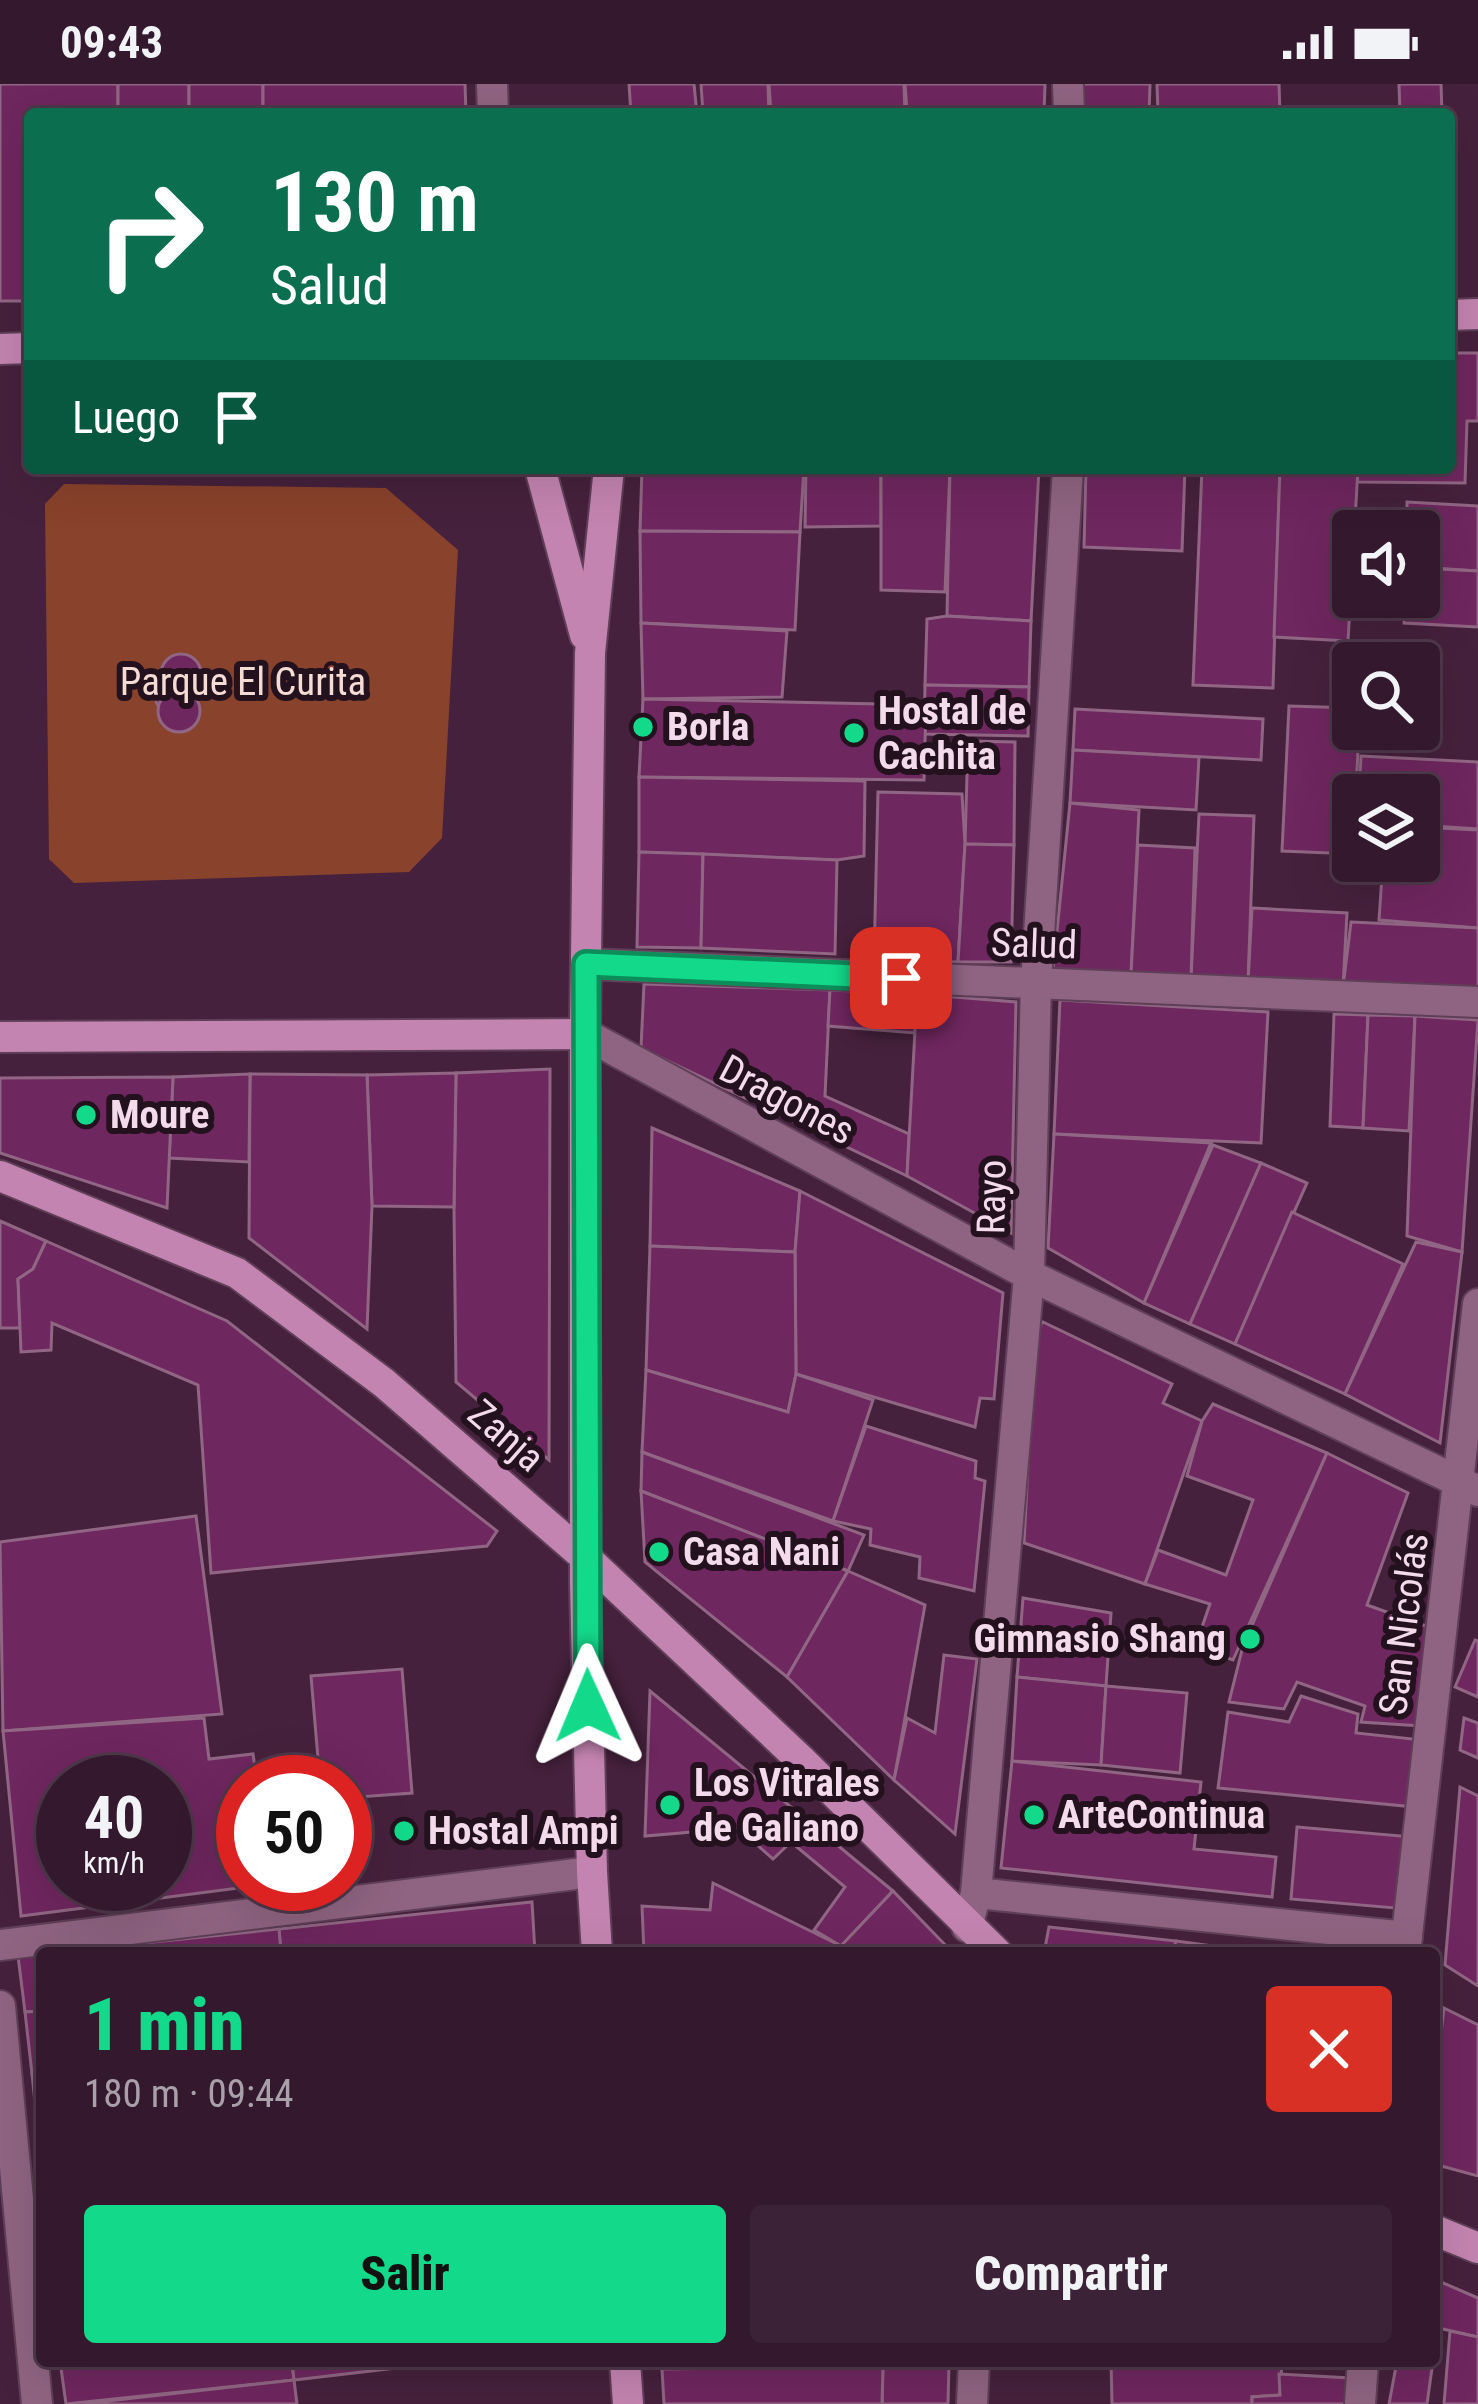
<!DOCTYPE html>
<html lang="es">
<head>
<meta charset="utf-8">
<style>
  :root { --surface:#34192e; --page:#3c2236; --text:#f1f3f6; --muted:#a9a0aa; --line:#4e384a; --accent:#13d98a }
  body { margin:0; font-family:"Roboto Condensed",sans-serif; background:var(--page); color:var(--text); height:100vh; display:flex; flex-direction:column; font-size:45px; white-space:nowrap }
  * { box-sizing:border-box; margin:0 }
  p { font-size:39px; color:var(--muted) }
  .icon { flex:none; width:66px; height:66px; fill:none; stroke:currentColor; stroke-width:2; stroke-linecap:round; stroke-linejoin:round }
  .map { position:relative; flex:1; overflow:hidden }
  .side { position:absolute; left:36px; top:1863px; width:1404px; height:420px; display:flex; flex-direction:column; background:var(--surface); border-radius:12px; box-shadow:0 12px 48px #0002,0 0 0 3px var(--line) }
  .side>* { flex:none }
  .banner { position:absolute; left:24px; top:24px; width:1431px; height:366px; border-radius:12px; box-shadow:0 12px 48px #0002,0 0 0 3px var(--line); background:#0b6e4f; color:#fff; overflow:hidden }
  .buttons { position:absolute; left:1332px; top:426px; display:grid; gap:24px }
  .buttons a { display:grid; place-items:center; width:108px; height:108px; border-radius:12px; background:var(--surface); box-shadow:0 12px 48px #0002,0 0 0 3px var(--line); font-size:60px }
  .speed { position:absolute; left:36px; top:1671px; display:flex; gap:24px; font-size:60px; font-weight:700; text-align:center }
  .speed>* { display:grid; place-content:center; width:156px; height:156px; border-radius:50%; background:var(--surface); box-shadow:0 12px 48px #0002,0 0 0 3px var(--line); line-height:1 }
  .speed small { font-size:30px; font-weight:400 }
  .speed .limit { border:18px solid #d22; background:#fff; color:#111 }
  .pin { position:absolute; display:grid; place-items:center; width:102px; height:102px; color:#fff; margin:-51px; border-radius:24px; box-shadow:0 6px 18px #0006 }
  .me { position:absolute; width:132px; margin:-66px; rotate:359deg; stroke-linejoin:round; filter:drop-shadow(0 0 9px #0008) }
  .turn { display:flex; align-items:center; gap:42px; height:252px; padding:0 48px; font-size:54px }
  .turn .icon { width:156px; height:156px; stroke-width:2.5 }
  .turn b { display:block; font-size:84px; line-height:102px }
  .then { display:flex; align-items:center; height:114px; padding:0 48px; background:#0003; gap:24px; font-size:45px }
  .round { display:grid; place-items:center; flex:none; width:126px; height:126px; border-radius:12px; background:var(--page) }
  .head { display:flex; align-items:center; justify-content:space-between; height:204px; padding:0 48px }
  h1 { font-size:72px; font-weight:800; line-height:90px; color:var(--accent) }
  .button { display:flex; gap:24px; margin-top:auto; padding:24px 48px }
  .button a { flex:1; height:138px; border-radius:12px; background:var(--accent); color:#111; font-size:48px; font-weight:800; line-height:138px; text-align:center }
  .button a+a { background:var(--page); color:var(--text) }
  .status { display:flex; justify-content:space-between; align-items:center; height:84px; padding:0 60px; background:var(--surface); direction:ltr }
  .status svg { height:33px; fill:currentColor }
  .map>svg:first-child { display:block }
  .green { fill:#89422b }
  .building { fill:#6f275f; stroke:#916684; stroke-width:3; fill-rule:evenodd }
  .lines { fill:none; stroke-linecap:round; stroke-linejoin:round }
  .minor-casing { stroke:#5f3f57; stroke-width:34 }
  .major-casing { stroke:#5f3f57; stroke-width:34 }
  .minor { stroke:#8f6482; stroke-width:30 }
  .major { stroke:#c484b1; stroke-width:30 }
  .route-casing { stroke:#0c8d5a; stroke-width:30 }
  .route { stroke:#13d98a; stroke-width:21 }
  .poi-dot { fill:#13d98a; stroke:#23121e; stroke-width:4.5 }
  .labels { text-anchor:middle; dominant-baseline:central; stroke-width:12; stroke-linejoin:round; paint-order:stroke }
  .park-label { font-size:39px; fill:#f4dbd3; stroke:#23121e }
  .poi-label { font-size:39px; font-weight:bold; fill:#f4dbeb; stroke:#23121e; text-anchor:start }
  .street-label { font-size:39px; fill:#f4dbeb; stroke:#23121e }
</style>
</head>
<body>
<div class="status"><b>09:43</b><svg viewBox="0 0 49 12"><path d="M0 12V9h3v3zM5 12V6h3v6zM10 12V3h3v9zM15 12V0h3v12zM26 1h20v11H26zM47 4h2v5h-2z"/></svg></div>
<div class="map">
<svg width="1478" height="2320" viewBox="0 0 1478 2320">
  <rect width="100%" height="100%" fill="#46213d"/>
  <polygon class="green" points="64,400 386,404 458,466 442,754 409,788 74,799 49,775 45,420"/>
  <g class="building">
    <polygon points="0,0 118,0 118,30 30,30 30,217 0,217"/>
    <rect x="118" y="0" width="71" height="30"/>
    <rect x="189" y="0" width="74" height="30"/>
    <polygon points="263,0 465,0 466,30 263,30"/>
    <polygon points="629,0 694,0 697,30 631,30"/>
    <polygon points="701,0 768,0 769,30 703,30"/>
    <polygon points="769,0 904,0 905,30 771,30"/>
    <polygon points="905,0 1045,0 1044,29 907,27"/>
    <polygon points="1082,0 1150,0 1149,30 1082,30"/>
    <polygon points="1157,0 1279,0 1280,30 1158,30"/>
    <polygon points="1399,0 1441,0 1442,30 1400,30"/>
    <polygon points="1449,269 1478,269 1478,337 1467,337 1465,399 1357,398 1358,384 1449,384"/>
    <polygon points="642,384 804,384 800,448 640,447"/>
    <polygon points="806,384 881,384 881,442 805,443"/>
    <polygon points="881,384 950,384 945,508 881,506"/>
    <polygon points="950,384 1039,384 1031,537 947,532"/>
    <polygon points="1086,384 1185,384 1182,467 1084,463"/>
    <polygon points="1202,384 1280,384 1273,604 1193,601"/>
    <polygon points="1280,384 1358,384 1348,557 1274,553"/>
    <polygon points="1407,418 1478,422 1478,487 1419,483 1419,447 1407,447"/>
    <polygon points="640,447 800,448 795,546 641,539"/>
    <polygon points="1419,484 1478,487 1478,543 1404,539 1406,513 1419,513"/>
    <polygon points="947,532 1031,537 1029,603 925,601 927,535"/>
    <polygon points="641,539 787,547 782,613 643,615"/>
    <circle cx="181" cy="590" r="20"/>
    <circle cx="175" cy="611" r="20"/>
    <polygon points="925,601 1029,603 1028,652 924,650"/>
    <circle cx="179" cy="627" r="21"/>
    <polygon points="643,615 926,621 924,696 639,693"/>
    <polygon points="1289,622 1353,624 1353,645 1359,645 1353,770 1282,767"/>
    <polygon points="1075,625 1263,635 1261,676 1073,666"/>
    <polygon points="968,657 1015,658 1014,761 965,760"/>
    <polygon points="1073,666 1199,673 1196,726 1070,719"/>
    <polygon points="1361,672 1478,678 1478,745 1419,741 1419,711 1359,711"/>
    <polygon points="639,693 865,697 864,772 837,776 639,768"/>
    <polygon points="878,708 962,710 965,760 958,878 874,876"/>
    <polygon points="1070,719 1139,726 1131,890 1053,886"/>
    <polygon points="1199,730 1254,732 1248,898 1191,894"/>
    <polygon points="1419,743 1478,746 1478,844 1379,836 1383,777 1419,777"/>
    <polygon points="965,760 1014,761 1011,878 958,878"/>
    <polygon points="1138,761 1195,764 1191,894 1131,890"/>
    <polygon points="639,768 703,770 701,864 637,863"/>
    <polygon points="703,770 837,776 835,870 701,864"/>
    <polygon points="1252,824 1347,829 1343,903 1248,898"/>
    <polygon points="1351,838 1478,844 1478,909 1343,903"/>
    <polygon points="644,900 830,906 825,1012 909,1050 907,1092 641,964"/>
    <polygon points="830,906 917,910 915,949 828,942"/>
    <polygon points="917,910 1016,918 1011,1149 907,1092"/>
    <polygon points="1060,916 1268,928 1261,1059 1054,1050"/>
    <polygon points="1334,930 1368,931 1363,1044 1330,1042"/>
    <polygon points="1368,931 1415,932 1409,1047 1363,1044"/>
    <polygon points="1415,932 1478,936 1462,1168 1407,1152"/>
    <polygon points="550,985 549,1376 456,1298 454,1123 456,989"/>
    <polygon points="456,989 454,1123 372,1122 367,991"/>
    <polygon points="250,990 367,991 372,1122 367,1245 249,1154"/>
    <polygon points="250,990 249,1078 169,1074 173,993"/>
    <polygon points="173,993 167,1124 0,1069 0,994"/>
    <polygon points="652,1044 800,1107 795,1168 650,1162"/>
    <polygon points="1054,1050 1211,1059 1144,1219 1048,1164"/>
    <polygon points="1213,1061 1261,1079 1190,1240 1144,1219"/>
    <polygon points="1261,1079 1307,1099 1235,1260 1190,1240"/>
    <polygon points="800,1107 1003,1209 994,1315 980,1314 975,1343 796,1290 795,1168"/>
    <polygon points="1292,1128 1403,1180 1345,1310 1235,1260"/>
    <polygon points="0,1137 46,1157 33,1185 18,1195 20,1244 0,1244"/>
    <polygon points="46,1157 227,1237 497,1447 487,1462 211,1489 198,1301 52,1239 51,1266 21,1268 18,1195 33,1185"/>
    <polygon points="1416,1158 1462,1168 1440,1359 1345,1310"/>
    <polygon points="650,1162 795,1168 796,1290 788,1328 646,1286"/>
    <polygon points="1043,1238 1172,1300 1163,1319 1202,1337 1145,1500 1024,1459 1035,1246"/>
    <polygon points="646,1286 788,1328 796,1290 873,1316 833,1437 642,1368"/>
    <polygon points="1213,1320 1327,1369 1233,1576 1195,1563 1210,1520 1145,1500 1158,1466 1226,1491 1253,1416 1187,1392 1202,1337"/>
    <polygon points="866,1342 976,1377 975,1394 985,1397 974,1507 919,1494 920,1473 870,1461 871,1445 833,1437"/>
    <polygon points="642,1368 864,1451 848,1487 641,1407"/>
    <polygon points="1327,1369 1408,1409 1367,1521 1432,1544 1421,1642 1361,1638 1365,1622 1297,1598 1284,1625 1229,1618 1243,1562"/>
    <polygon points="641,1407 848,1487 787,1593 645,1478"/>
    <polygon points="196,1432 222,1630 3,1647 0,1458"/>
    <polygon points="848,1487 925,1521 894,1696 787,1593"/>
    <polygon points="1023,1514 1111,1529 1106,1602 1017,1593"/>
    <polygon points="1475,1556 1478,1557 1478,1613 1455,1603"/>
    <polygon points="944,1571 977,1575 955,1750 894,1696 907,1634 935,1649"/>
    <polygon points="402,1585 412,1709 345,1714 345,1698 320,1698 311,1592"/>
    <polygon points="1017,1593 1106,1602 1101,1681 1012,1677"/>
    <polygon points="1106,1602 1187,1609 1180,1689 1101,1681"/>
    <polygon points="650,1607 893,1807 841,1862 814,1846 845,1803 791,1758 773,1775 738,1744 645,1752"/>
    <polygon points="1301,1612 1358,1630 1356,1649 1422,1656 1415,1723 1218,1704 1228,1628 1289,1638"/>
    <path d="M204 1634 209 1675 253 1670 257 1698H243V1800H269L21 1832 3 1647ZM63 1698H165V1800H63Z"/>
    <polygon points="1464,1634 1478,1639 1478,1674 1460,1666"/>
    <polygon points="1012,1677 1201,1698 1194,1765 1276,1773 1272,1813 1001,1784"/>
    <polygon points="1460,1703 1478,1712 1478,1902 1445,1881"/>
    <polygon points="1297,1743 1413,1753 1406,1825 1291,1815"/>
    <polygon points="713,1799 841,1862 893,1807 953,1869 644,1869 642,1822 710,1826"/>
    <polygon points="532,1818 535,1869 281,1869 279,1845"/>
    <polygon points="1049,1843 1176,1857 1173,1869 1052,1869 1045,1864"/>
    <polygon points="279,1845 281,1869 46,1869"/>
    <polygon points="1176,1857 1213,1862 1211,1869 1173,1869"/>
    <polygon points="1213,1862 1297,1868 1211,1869"/>
    <polygon points="42,1869 42,1927 25,1928 18,1872"/>
    <polygon points="1444,1924 1478,1941 1478,2092 1434,2080 1434,2010"/>
    <polygon points="42,1927 42,1988 32,1990 25,1928"/>
    <polygon points="42,1988 42,2047 38,2048 32,1990"/>
    <polygon points="1434,2195 1478,2214 1478,2253 1434,2243"/>
    <polygon points="1450,2247 1478,2253 1478,2320 1444,2320"/>
    <polygon points="60,2277 292,2277 294,2296 66,2320"/>
    <polygon points="292,2277 456,2277 294,2296"/>
    <polygon points="661,2277 897,2277 897,2283 662,2285"/>
    <polygon points="1111,2277 1282,2277 1280,2311 1252,2313 1252,2320 1112,2320"/>
    <polygon points="1397,2277 1433,2277 1427,2320 1389,2320"/>
    <polygon points="949,2280 948,2320 882,2320 883,2282"/>
    <polygon points="883,2282 882,2320 664,2320 662,2285"/>
    <polygon points="1279,2290 1350,2294 1348,2320 1252,2320 1252,2313 1280,2311"/>
    <polygon points="294,2296 297,2320 81,2320"/>
  </g>
  <g class="lines">
    <g class="minor-casing">
      <g id="minor">
        <polyline points="492,0 493,30"/>
        <polyline points="1068,0 1069,30"/>
        <polyline points="586,880 1478,918"/>
        <polyline points="585,950 1029,1191 1478,1407"/>
        <polyline points="976,1809 1407,1853"/>
        <polyline points="967,1843 976,1809 1029,1191 1036,899 1068,384"/>
        <polyline points="0,1861 592,1788"/>
        <polyline points="1405,1869 1478,1220"/>
        <polyline points="0,1922 37,2320"/>
        <polyline points="972,2320 974,2277"/>
        <polyline points="1360,2320 1363,2277"/>
      </g>
    </g>
    <g class="major-casing">
      <g id="major">
        <polyline points="1449,231 1478,230"/>
        <polyline points="0,265 30,264"/>
        <polyline points="540,384 585,551"/>
        <polyline points="0,953 585,950"/>
        <polyline points="0,1092 237,1189 384,1299 586,1474 802,1677 997,1869"/>
        <polyline points="597,1869 592,1788 585,1498 585,950 590,569 609,384"/>
        <polyline points="1434,2146 1478,2164"/>
        <polyline points="625,2277 628,2320"/>
      </g>
    </g>
    <use href="#minor" class="minor"/>
    <use href="#major" class="major"/>
  </g>
  <g class="lines">
    <g class="route-casing">
      <polyline id="route" points="588,1622 586,880 901,894"/>
    </g>
    <use href="#route" class="route"/>
  </g>
  <g class="poi-dot">
    <circle cx="643" cy="643" r="12"/>
    <circle cx="854" cy="649" r="12"/>
    <circle cx="86" cy="1031" r="12"/>
    <circle cx="659" cy="1468" r="12"/>
    <circle cx="1250" cy="1555" r="12"/>
    <circle cx="670" cy="1721" r="12"/>
    <circle cx="1034" cy="1731" r="12"/>
    <circle cx="404" cy="1747" r="12"/>
  </g>
  <g class="labels">
    <g class="park-label">
      <text x="243" y="598">Parque El Curita</text>
    </g>
    <g class="poi-label">
      <text x="878" y="627">Hostal de<tspan x="878" dy="45">Cachita</tspan></text>
      <text x="667" y="643">Borla</text>
      <text x="110" y="1031">Moure</text>
      <text x="683" y="1468">Casa Nani</text>
      <text x="1226" y="1555" text-anchor="end">Gimnasio Shang</text>
      <text x="694" y="1699">Los Vitrales<tspan x="694" dy="45">de Galiano</tspan></text>
      <text x="1058" y="1731">ArteContinua</text>
      <text x="428" y="1747">Hostal Ampi</text>
    </g>
    <g class="street-label">
      <text transform="translate(1034 860) rotate(2)">Salud</text>
      <text transform="translate(787 1016) rotate(28)">Dragones</text>
      <text transform="translate(992 1113) rotate(-89)">Rayo</text>
      <text transform="translate(506 1352) rotate(41)">Zanja</text>
      <text transform="translate(1404 1540) rotate(-83)">San Nicolás</text>
    </g>
  </g>
</svg>
<div class="buttons">
<a><svg class="icon" aria-label="sound" viewBox="0 0 24 24"><path d="M4 9h4l5-4v14l-5-4H4zM17 9q2 3 0 6"/></svg></a>
<a><svg class="icon" aria-label="search" viewBox="0 0 24 24"><circle cx="10" cy="10" r="6"/><path d="M15 15l6 6"/></svg></a>
<a><svg class="icon" aria-label="layers" viewBox="0 0 24 24"><path d="M12 4l9 5-9 5-9-5zM3 14l9 5 9-5"/></svg></a>
</div>
<div class="speed"><div>40<small>km/h</small></div><div class="limit">50</div></div>
<div class="pin" style="left:901px;top:894px;background:#d93025"><svg class="icon" aria-label="arrive" viewBox="0 0 24 24"><path d="M6 21V4h12l-3 4 3 4H6"/></svg></div>
<svg class="me" style="left:588px;top:1622px" viewBox="-20 -20 40 40"><path d="M0-17L14 15 0 8-14 15z" fill="#13d98a" stroke="#fff" stroke-width="4"/></svg>
<div class="banner">
<div class="turn"><svg class="icon" aria-label="right" viewBox="0 0 24 24"><path d="M7 20v-9h11M14 6l5 5-5 5"/></svg><div><b>130 m</b>Salud</div></div>
<div class="then">Luego<svg class="icon" aria-label="arrive" viewBox="0 0 24 24"><path d="M6 21V4h12l-3 4 3 4H6"/></svg></div>
</div>
<section class="side">
<div class="head"><div><h1>1 min</h1><p>180 m · 09:44</p></div><a class="round" style="background:#d93025;color:#fff"><svg class="icon" aria-label="close" viewBox="0 0 24 24"><path d="M6 6l12 12M18 6L6 18"/></svg></a></div>
<div class="button"><a>Salir</a><a>Compartir</a></div>
</section>
</div>
</body>
</html>
